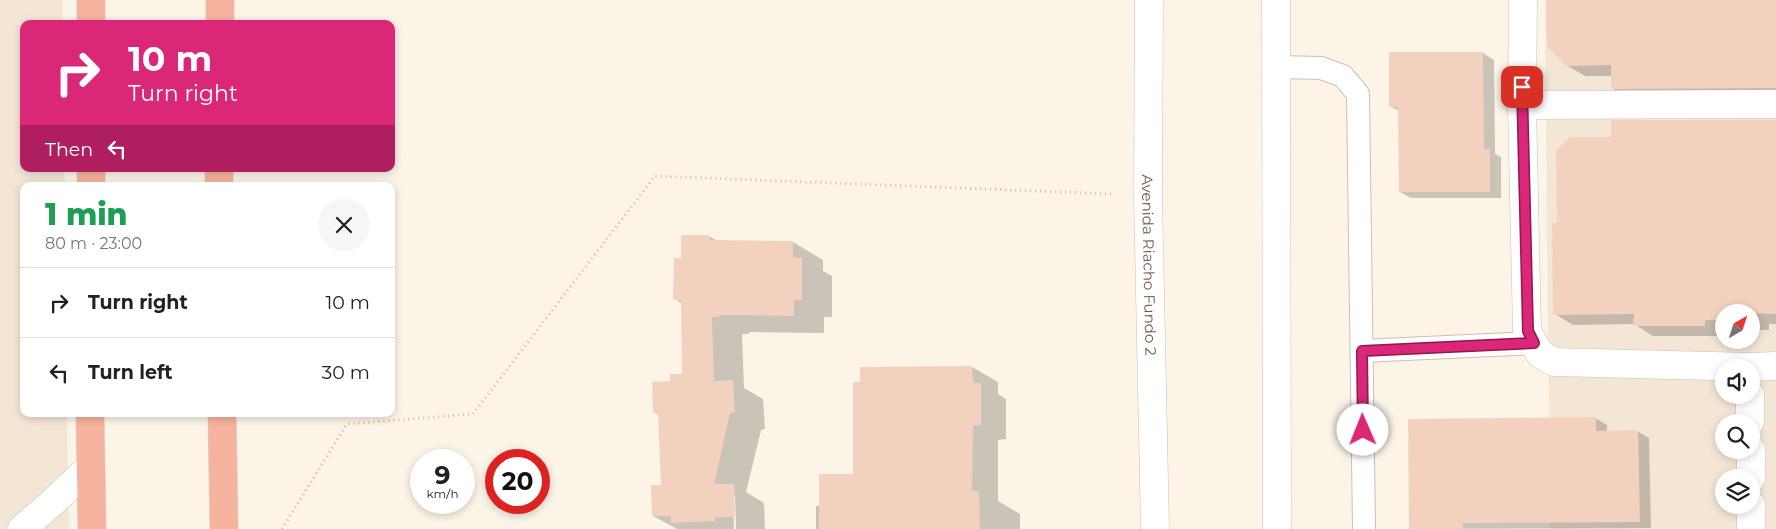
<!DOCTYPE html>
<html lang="en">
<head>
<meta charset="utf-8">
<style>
  :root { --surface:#fff; --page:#f6f6f6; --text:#202124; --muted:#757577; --line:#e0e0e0 }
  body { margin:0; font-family:Montserrat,sans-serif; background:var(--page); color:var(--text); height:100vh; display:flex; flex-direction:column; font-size:19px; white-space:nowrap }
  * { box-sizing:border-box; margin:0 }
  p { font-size:16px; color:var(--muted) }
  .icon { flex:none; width:28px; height:28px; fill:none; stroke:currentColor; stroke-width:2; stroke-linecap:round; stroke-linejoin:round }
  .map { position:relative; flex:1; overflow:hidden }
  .drawer { position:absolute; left:20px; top:182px; width:375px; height:235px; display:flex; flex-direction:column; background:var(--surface); border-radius:10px; box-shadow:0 2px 8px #0003 }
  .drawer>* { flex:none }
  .banner { position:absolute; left:20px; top:20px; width:375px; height:152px; border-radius:10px; box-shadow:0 2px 8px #0003; background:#db2777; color:#fff; overflow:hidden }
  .needle { width:32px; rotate:39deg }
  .controls { position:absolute; left:1715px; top:304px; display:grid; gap:10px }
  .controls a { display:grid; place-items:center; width:45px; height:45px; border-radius:50%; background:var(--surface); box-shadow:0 2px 8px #0003; font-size:25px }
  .speed { position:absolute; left:410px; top:449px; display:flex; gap:10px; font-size:25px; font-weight:700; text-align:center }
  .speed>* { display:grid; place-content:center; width:65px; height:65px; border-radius:50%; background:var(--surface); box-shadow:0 2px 8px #0003; line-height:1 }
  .speed small { font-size:12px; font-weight:400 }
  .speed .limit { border:8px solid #d22; background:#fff; color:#111 }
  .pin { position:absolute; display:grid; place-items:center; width:42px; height:42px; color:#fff; margin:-21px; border-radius:10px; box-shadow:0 2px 8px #0006 }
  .me { position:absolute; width:55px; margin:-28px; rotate:359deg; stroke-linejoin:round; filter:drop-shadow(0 0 4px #0008) }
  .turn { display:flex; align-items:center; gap:18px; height:105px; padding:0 25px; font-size:22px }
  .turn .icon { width:65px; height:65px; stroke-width:2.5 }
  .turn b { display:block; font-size:35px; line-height:42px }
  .then { display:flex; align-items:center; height:48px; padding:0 25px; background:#0003; gap:10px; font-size:19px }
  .round { display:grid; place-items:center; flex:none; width:52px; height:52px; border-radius:26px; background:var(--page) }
  .overview { display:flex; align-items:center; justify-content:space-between; height:85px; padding:0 25px }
  h1 { font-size:30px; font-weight:800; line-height:38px; color:#1e9e55 }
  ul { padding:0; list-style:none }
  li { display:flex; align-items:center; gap:15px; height:70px; padding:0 25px; border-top:1px solid var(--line) }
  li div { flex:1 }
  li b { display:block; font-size:19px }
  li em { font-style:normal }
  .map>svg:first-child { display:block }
  .residential { fill:#f4e6d5; fill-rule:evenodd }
  .shadow { fill:#0003 }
  .building { fill:#f2d2bf }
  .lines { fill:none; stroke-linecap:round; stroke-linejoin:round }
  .lane-casing { stroke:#d0beaf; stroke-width:24 }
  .street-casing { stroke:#d0beaf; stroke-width:29 }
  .secondary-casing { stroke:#d3bead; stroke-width:29 }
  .highway-casing { stroke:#dbd4d0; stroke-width:29 }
  .path { stroke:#d7b6a1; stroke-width:3; stroke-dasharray:1 4; stroke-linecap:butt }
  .lane { stroke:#fff; stroke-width:22 }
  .street { stroke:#fff; stroke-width:28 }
  .secondary { stroke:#fff; stroke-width:28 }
  .highway { stroke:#f6b49e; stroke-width:28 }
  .route-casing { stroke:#8e194d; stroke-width:12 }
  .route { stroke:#db2777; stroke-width:9 }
  .labels { text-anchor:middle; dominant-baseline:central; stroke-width:5; stroke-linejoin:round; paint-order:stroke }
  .street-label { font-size:15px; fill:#765a4b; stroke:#fff8ed }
</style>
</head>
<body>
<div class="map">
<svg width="1776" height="529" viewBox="0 0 1776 529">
  <rect width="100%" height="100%" fill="#fcf4e7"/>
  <g class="residential">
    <polygon points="0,0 62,0 63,24 24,24 24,169 64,169 65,186 24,186 24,414 67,414 69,529 0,529"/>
    <path d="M1545 0H1776V529H1550ZM1724 312H1751V340H1724ZM1724 368H1751V395H1724ZM1724 422H1751V450H1724ZM1724 478H1751V505H1724Z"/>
  </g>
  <g class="shadow">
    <polygon points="1547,0 1776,0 1776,99 1631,99 1612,88 1612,76 1585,76 1566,65"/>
    <polygon points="1483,53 1494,60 1495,154 1501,157 1501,198 1411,198 1400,192 1399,111 1390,106"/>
    <polygon points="1776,121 1776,324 1769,324 1769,330 1751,330 1751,312 1724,312 1723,336 1653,336 1634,324 1573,325 1555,314 1559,224 1612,138"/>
    <polygon points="709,236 719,242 793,242 823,260 823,271 832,276 832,317 824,317 824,333 749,332 749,334 742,334 744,388 763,399 765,429 761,430 746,492 764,503 765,529 736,529 735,495 733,495 734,529 677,529 653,516 662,486 659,415 654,412 672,382 683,375 683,304 675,299 683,259"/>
    <polygon points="972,367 998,382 998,394 1006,399 1006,439 998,440 998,501 1020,514 1020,529 816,529 816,506 820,506 854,475 862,384 861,369"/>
    <polygon points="1595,418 1607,425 1607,432 1637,431 1649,438 1651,528 1410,529"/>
  </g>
  <g class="building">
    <polygon points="1546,0 1776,0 1776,88 1611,89 1611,65 1566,66 1547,46"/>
    <polygon points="1389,52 1483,52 1484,149 1490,149 1490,192 1399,192 1398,107 1389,107"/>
    <polygon points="1611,120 1776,120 1776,314 1724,312 1724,320 1705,320 1705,326 1633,326 1634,314 1553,315 1552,223 1557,223 1556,151 1570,137 1611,137"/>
    <polygon points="681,235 710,235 710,240 793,241 793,257 802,258 802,300 794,300 794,316 719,315 719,317 712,317 714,381 733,380 735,412 730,413 714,484 734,484 735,517 715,517 715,521 671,523 671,516 652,516 651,485 661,485 658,413 653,413 652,382 670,381 670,374 682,374 681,300 673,300 674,258 681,258"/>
    <polygon points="972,366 973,383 981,383 981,425 973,426 972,491 979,491 980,529 819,529 819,474 853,474 853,382 860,382 860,367"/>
    <polygon points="1596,417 1596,431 1638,430 1640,522 1463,523 1463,529 1409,529 1408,419"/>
  </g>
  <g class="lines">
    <g class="lane-casing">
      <g id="lane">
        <polyline points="1278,67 1321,68 1343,76 1358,94 1364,529"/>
        <polyline points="1362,351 1534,343"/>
      </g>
    </g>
    <g class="street-casing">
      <g id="street">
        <polyline points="1523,0 1522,105 1527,331 1540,354 1554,362 1750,367 1776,366"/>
        <polyline points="1522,105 1776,104"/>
        <polyline points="1750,395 1750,422"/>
        <polyline points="1751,450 1751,478"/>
        <polyline points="1751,505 1751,529"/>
      </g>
    </g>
    <g class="secondary-casing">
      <g id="secondary">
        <path id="s1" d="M1149 0 1148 196 1155 529"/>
        <polyline points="1276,0 1277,529"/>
        <polyline points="22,529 53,502 90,467"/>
      </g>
    </g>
    <g class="highway-casing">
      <g id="highway">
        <polyline points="91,24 91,0"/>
        <polyline points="220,24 220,0"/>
        <polyline points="91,186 91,169"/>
        <polyline points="219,186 219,169"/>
        <polyline points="90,414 92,529"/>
        <polyline points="222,414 224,529"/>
      </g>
    </g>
    <polyline class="path" points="282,529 347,424 473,414 655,176 1113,194"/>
    <use href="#lane" class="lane"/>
    <use href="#street" class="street"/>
    <use href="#secondary" class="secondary"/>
    <use href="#highway" class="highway"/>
  </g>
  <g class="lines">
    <g class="route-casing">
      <polyline id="route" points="1363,430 1362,351 1534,343 1528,331 1522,87"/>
    </g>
    <use href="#route" class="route"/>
  </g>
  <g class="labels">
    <g class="street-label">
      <text stroke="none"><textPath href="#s1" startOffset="265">Avenida Riacho Fundo 2</textPath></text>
    </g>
  </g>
</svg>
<div class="controls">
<a><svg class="needle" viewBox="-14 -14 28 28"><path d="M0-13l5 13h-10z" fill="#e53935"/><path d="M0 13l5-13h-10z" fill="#757577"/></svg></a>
<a><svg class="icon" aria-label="sound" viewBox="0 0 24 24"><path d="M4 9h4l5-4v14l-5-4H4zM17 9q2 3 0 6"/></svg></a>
<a><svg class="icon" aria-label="search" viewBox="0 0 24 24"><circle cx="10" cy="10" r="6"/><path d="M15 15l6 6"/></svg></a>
<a><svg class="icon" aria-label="layers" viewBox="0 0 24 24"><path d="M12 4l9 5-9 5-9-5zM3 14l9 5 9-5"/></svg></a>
</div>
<div class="speed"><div>9<small>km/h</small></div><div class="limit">20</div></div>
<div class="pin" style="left:1522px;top:87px;background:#d93025"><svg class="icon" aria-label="arrive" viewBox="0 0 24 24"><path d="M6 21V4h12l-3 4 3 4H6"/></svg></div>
<svg class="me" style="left:1363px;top:430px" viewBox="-20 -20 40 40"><circle r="19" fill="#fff"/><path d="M0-13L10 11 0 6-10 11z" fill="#db2777"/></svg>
<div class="banner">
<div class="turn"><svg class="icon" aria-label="right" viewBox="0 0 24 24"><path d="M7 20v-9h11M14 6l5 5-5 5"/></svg><div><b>10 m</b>Turn right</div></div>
<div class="then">Then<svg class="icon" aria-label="left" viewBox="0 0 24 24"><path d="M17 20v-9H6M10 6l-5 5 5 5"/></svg></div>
</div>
<section class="drawer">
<div class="overview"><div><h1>1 min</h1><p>80 m · 23:00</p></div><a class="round"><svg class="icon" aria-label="close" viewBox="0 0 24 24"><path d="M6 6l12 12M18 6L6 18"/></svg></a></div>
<ul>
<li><svg class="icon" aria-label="right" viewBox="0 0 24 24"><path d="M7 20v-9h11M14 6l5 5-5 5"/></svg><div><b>Turn right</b></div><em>10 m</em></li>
<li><svg class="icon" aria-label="left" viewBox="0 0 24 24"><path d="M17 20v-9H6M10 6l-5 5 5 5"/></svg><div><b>Turn left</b></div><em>30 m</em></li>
</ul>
</section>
</div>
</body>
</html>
